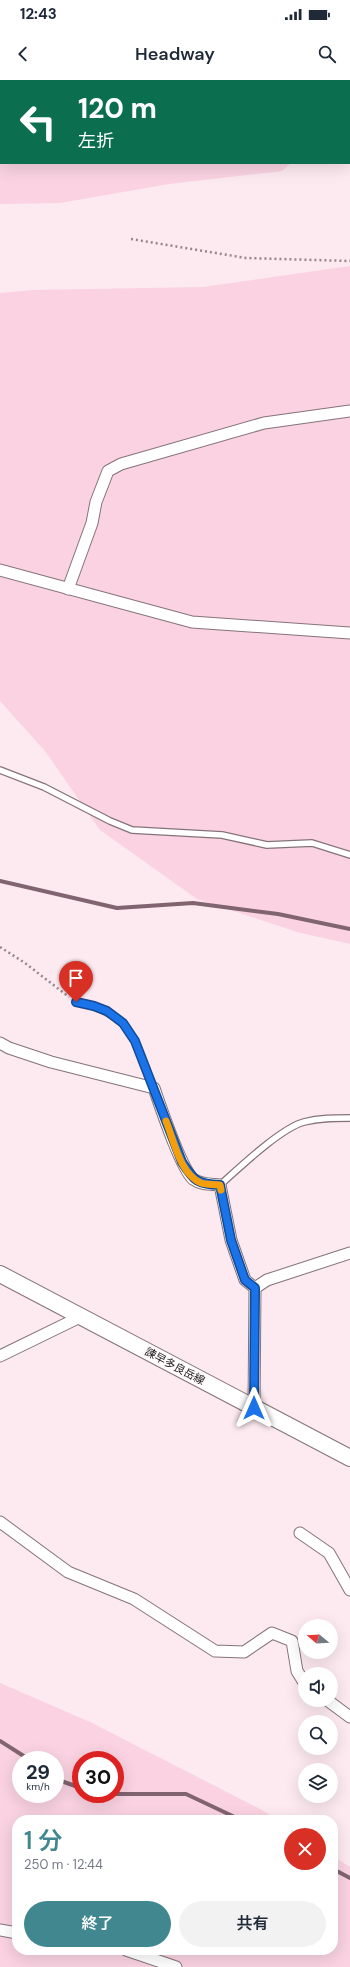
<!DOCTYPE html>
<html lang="ja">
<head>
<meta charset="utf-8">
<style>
  :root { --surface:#fff; --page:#f2f2f3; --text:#1f2937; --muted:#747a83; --accent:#40878f }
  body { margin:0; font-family:"DM Sans","Noto Sans JP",sans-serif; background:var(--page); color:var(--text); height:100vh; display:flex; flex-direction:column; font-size:15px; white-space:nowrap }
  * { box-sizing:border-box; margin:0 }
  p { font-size:13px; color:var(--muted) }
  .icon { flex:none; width:22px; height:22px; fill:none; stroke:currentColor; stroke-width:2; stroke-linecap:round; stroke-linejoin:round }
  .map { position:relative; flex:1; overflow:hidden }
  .sheet { position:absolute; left:12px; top:1735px; width:326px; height:140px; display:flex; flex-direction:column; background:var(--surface); border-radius:16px; box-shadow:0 4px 16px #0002 }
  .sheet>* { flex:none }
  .guide { position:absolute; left:0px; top:0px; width:350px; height:84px; box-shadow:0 4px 16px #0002; background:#0b6e4f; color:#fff; overflow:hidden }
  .needle { width:26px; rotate:288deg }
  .buttons { position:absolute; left:298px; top:1539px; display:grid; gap:8px }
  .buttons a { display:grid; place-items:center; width:40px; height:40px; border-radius:50%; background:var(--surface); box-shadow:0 4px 16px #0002; font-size:20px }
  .speed { position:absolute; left:12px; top:1671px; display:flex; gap:8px; font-size:20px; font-weight:700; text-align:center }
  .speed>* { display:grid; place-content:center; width:52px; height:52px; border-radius:50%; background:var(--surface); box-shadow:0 4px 16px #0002; line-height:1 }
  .speed small { font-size:10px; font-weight:400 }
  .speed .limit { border:6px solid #d22; background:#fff; color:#111 }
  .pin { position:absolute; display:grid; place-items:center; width:34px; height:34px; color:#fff; margin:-41px -17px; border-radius:50% 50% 50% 0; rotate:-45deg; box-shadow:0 0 4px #0007 }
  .pin .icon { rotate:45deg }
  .me { position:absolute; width:44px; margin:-22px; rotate:0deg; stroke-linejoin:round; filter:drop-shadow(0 0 3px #0008) }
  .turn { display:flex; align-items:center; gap:14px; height:84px; padding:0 12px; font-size:18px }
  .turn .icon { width:52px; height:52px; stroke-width:2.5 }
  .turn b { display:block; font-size:28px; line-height:34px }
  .round { display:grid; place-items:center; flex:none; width:42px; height:42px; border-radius:21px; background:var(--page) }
  .overview { display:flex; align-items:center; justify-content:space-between; height:68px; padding:0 12px }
  h1 { font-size:24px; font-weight:600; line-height:30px; color:var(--accent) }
  .primary-button { display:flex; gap:8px; margin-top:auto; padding:8px 12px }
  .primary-button a { flex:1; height:46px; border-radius:24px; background:var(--accent); color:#fff; font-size:16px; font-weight:600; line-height:46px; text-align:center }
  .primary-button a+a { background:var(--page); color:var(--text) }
  .status { display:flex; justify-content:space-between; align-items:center; height:28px; padding:0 20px; background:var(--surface); direction:ltr }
  .status svg { height:11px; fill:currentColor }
  header { display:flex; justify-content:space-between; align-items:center; height:52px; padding:0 12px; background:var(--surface); font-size:18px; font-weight:600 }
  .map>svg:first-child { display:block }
  .green { fill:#fad2e1; fill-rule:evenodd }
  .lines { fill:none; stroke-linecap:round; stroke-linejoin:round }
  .stream { stroke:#80646f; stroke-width:4 }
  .service-casing { stroke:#85737a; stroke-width:8 }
  .minor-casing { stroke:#85737a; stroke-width:13 }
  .secondary-casing { stroke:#85737a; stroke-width:18 }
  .path { stroke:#94878b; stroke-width:2.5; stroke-dasharray:2 3; stroke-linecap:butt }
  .service { stroke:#fff; stroke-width:5.5 }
  .minor { stroke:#fff; stroke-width:11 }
  .secondary { stroke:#fff; stroke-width:16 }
  .route-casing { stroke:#114b97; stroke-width:10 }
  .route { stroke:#1a73e8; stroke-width:7 }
  .slow { stroke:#f59e0b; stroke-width:7 }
  .labels { text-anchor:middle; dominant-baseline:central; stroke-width:4; stroke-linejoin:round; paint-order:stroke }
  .street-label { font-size:11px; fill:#1e181a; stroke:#fffbfc }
</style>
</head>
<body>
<div class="status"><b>12:43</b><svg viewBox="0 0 49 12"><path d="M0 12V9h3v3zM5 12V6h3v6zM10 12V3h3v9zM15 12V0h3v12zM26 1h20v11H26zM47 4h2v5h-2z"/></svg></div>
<header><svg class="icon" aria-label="back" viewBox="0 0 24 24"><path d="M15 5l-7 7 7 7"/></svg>Headway<svg class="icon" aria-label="search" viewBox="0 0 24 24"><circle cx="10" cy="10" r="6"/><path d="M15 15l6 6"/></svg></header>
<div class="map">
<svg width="350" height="1887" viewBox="0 0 350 1887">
  <rect width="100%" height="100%" fill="#fde9f0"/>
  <g class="green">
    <polygon points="0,0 345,0 1,1 1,83 291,83 282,91 169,104 60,123 0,124"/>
    <polygon points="350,186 350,864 297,852 197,819 100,750 45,671 0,621 0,213 33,210 203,207"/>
    <path d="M0 1603 90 1642 262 1730 278 1740H17V1870H333V1776L350 1787V1887H0ZM21 1680H55V1714H21ZM81 1680H115V1714H81Z"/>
  </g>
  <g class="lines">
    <g class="stream">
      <polyline points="0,801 117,828 193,823 278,834 350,849"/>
      <polyline points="0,1661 30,1680"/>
      <polyline points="55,1696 64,1702 81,1708"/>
      <polyline points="100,1714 186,1714 241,1740"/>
      <polyline points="333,1789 350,1798"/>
    </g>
    <g class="service-casing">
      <g id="service">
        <polyline points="0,690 44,707 110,741 132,750 222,755 267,765 312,763 350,775"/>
        <path d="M76 922C131 933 135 960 153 1007"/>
        <path d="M220 1105C239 1088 281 1048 304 1042 319 1038 334 1038 350 1038"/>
      </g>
    </g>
    <g class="minor-casing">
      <g id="minor">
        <polyline points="0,490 192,542 350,553"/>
        <polyline points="68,509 92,443 96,422 108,391 121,384 264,343 350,331"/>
        <path d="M0 963 9 968 51 982 154 1008C161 1028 180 1086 193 1099 201 1105 211 1104 220 1105L231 1160 245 1200 255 1208 254 1328"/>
        <polyline points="255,1208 267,1200 350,1173"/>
        <polyline points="0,1276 82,1236"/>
        <polyline points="0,1442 68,1492 134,1519 215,1571 244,1572 272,1553 292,1561 297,1591 305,1604"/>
        <polyline points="300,1453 329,1473 350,1510"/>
        <polyline points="327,1620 350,1637"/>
        <polyline points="0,1850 17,1853"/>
        <polyline points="126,1870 176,1887"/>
      </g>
    </g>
    <g class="secondary-casing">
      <polyline id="secondary" points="0,1194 350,1378"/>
    </g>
    <g class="path">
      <polyline points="333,1 334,0"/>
      <polyline points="131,159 246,178 350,181"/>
      <polyline points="0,867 25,883 69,917"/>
    </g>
    <use href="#service" class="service"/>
    <use href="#minor" class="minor"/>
    <use href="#secondary" class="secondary"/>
  </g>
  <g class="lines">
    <g class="route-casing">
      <path id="route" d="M76 922 94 926 107 931 123 943 135 961 182 1082C194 1101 197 1104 220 1105L231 1160 245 1200 255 1208 254 1328"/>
    </g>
    <use href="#route" class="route"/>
    <path class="slow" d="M166 1041C174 1061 180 1094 201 1103 207 1105 214 1104 220 1105L221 1110"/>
  </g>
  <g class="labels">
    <g class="street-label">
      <text transform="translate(175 1286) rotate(28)">諫早多良岳線</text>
    </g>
  </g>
</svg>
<div class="buttons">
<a><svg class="needle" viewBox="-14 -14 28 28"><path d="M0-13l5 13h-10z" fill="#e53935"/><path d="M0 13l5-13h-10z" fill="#747a83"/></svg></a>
<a><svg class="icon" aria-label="sound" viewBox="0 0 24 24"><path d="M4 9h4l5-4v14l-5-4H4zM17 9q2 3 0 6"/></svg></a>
<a><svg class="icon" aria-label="search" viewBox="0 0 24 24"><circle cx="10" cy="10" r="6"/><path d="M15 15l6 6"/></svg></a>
<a><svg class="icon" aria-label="layers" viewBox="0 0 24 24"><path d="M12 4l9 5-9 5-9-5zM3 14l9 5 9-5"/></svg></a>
</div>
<div class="speed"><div>29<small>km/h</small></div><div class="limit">30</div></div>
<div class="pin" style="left:76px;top:922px;background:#d93025"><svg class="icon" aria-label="arrive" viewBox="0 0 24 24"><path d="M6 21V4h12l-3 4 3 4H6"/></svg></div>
<svg class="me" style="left:254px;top:1328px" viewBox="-20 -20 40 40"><path d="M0-17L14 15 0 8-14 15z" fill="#1a73e8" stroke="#fff" stroke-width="4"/></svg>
<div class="guide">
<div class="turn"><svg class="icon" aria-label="left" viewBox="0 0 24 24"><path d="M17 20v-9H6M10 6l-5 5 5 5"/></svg><div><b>120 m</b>左折</div></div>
</div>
<section class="sheet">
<div class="overview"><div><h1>1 分</h1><p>250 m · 12:44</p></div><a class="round" style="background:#d93025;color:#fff"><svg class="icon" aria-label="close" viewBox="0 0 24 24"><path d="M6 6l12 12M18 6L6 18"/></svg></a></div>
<div class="primary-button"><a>終了</a><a>共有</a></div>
</section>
</div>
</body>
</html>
